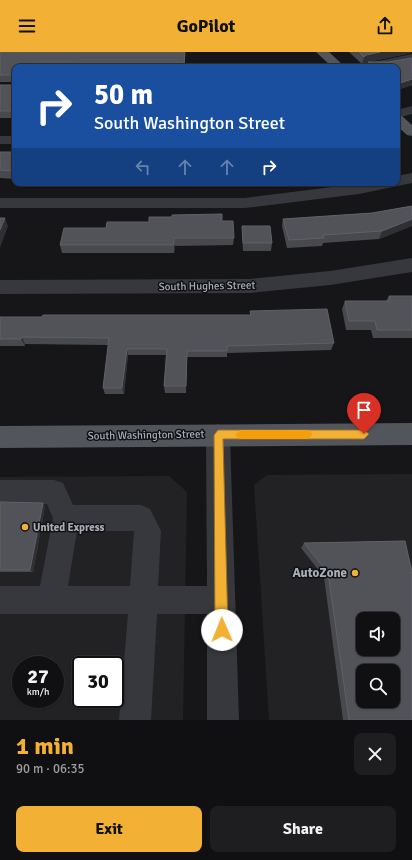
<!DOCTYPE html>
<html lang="en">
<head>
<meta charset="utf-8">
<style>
  :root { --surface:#101012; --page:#1e1e20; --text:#f1f3f6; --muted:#9c9d9f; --line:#303032; --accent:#f2b134 }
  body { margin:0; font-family:Signika,sans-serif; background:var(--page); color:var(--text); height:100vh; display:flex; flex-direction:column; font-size:15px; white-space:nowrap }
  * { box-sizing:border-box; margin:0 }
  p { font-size:13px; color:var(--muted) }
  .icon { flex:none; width:22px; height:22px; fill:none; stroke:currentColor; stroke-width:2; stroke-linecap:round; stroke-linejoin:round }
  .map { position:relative; height:668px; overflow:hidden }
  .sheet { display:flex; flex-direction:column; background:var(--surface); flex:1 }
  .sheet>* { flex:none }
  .banner { position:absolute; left:12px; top:12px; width:388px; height:122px; border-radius:8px; box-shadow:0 1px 3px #0004,0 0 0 1px var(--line); background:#1a4fa0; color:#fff; overflow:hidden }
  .fabs { position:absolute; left:356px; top:560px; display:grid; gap:8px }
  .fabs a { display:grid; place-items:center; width:44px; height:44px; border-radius:8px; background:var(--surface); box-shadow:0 1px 3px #0004,0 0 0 1px var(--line); font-size:20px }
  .speed { position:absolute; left:12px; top:604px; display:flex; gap:8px; font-size:20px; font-weight:700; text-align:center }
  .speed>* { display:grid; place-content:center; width:52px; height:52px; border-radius:50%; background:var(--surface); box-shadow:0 1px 3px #0004,0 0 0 1px var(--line); line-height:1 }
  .speed small { font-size:10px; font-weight:400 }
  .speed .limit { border:2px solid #111; border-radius:6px; background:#fff; color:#111 }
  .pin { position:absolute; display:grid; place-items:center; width:34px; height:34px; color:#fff; margin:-41px -17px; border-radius:50% 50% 50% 0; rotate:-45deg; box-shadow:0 0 4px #0007 }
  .pin .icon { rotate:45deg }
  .me { position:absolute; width:44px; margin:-22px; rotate:359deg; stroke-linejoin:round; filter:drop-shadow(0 0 3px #0008) }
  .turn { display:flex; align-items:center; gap:14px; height:84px; padding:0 16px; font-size:18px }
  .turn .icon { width:52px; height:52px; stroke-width:2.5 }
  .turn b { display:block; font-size:28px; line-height:34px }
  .lanes { display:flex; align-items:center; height:38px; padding:0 16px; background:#0003; justify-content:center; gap:20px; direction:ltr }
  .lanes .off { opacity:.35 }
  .round { display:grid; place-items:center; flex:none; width:42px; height:42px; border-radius:8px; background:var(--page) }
  .summary { display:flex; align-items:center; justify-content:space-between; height:68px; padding:0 16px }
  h1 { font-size:24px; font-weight:800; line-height:30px; color:var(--accent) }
  .action { display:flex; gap:8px; margin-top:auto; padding:8px 16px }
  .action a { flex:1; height:46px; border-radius:8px; background:var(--accent); color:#111; font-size:16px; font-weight:800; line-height:46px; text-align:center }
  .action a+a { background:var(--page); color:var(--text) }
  header { display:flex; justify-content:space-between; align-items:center; height:52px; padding:0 16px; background:var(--accent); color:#111; font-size:18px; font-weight:800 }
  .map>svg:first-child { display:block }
  .built { fill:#222225; fill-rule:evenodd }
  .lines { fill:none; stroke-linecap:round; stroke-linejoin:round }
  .minor { fill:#37383d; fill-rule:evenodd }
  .major { fill:#53555c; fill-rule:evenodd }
  .wall { fill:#47494d }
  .shaded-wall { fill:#2f3033 }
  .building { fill:#525359; stroke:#5f6168; fill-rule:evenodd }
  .route { fill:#f2b134; stroke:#9d7322 }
  .slow { fill:#f59e0b }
  .poi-dot { fill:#f2b134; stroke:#111113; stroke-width:1.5 }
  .labels { text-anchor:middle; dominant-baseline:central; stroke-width:3; stroke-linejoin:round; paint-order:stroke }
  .street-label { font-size:11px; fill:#a8adb8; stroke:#111113 }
  .poi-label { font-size:11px; font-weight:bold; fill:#a8adb8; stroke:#111113; text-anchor:start }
  .near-poi-label { font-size:13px; font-weight:bold; fill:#a8adb8; stroke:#111113; text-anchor:end }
</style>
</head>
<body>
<header><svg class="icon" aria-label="menu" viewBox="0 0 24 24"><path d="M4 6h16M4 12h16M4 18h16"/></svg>GoPilot<svg class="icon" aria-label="share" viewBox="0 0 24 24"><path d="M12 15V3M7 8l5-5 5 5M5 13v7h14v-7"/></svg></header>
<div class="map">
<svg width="412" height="668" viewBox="0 0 412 668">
  <rect width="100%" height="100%" fill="#161618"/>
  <g class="built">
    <path d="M412 422V668H269L254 433 267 423ZM363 567H393V597H363ZM363 619H393V649H363Z"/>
    <path d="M169 424 187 440 183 668H0V425ZM21 613H55V647H21ZM81 613H115V647H81Z"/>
  </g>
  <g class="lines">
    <g class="minor">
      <polygon points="412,2 412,10 386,15 362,15 364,12"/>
      <polygon points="412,54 412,62 397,66 397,58"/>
      <rect x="0" y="84" width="15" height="8"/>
      <polygon points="412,121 412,131 359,142 245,156 0,156 0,146 245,146 364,131 397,131 397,124"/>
      <polygon points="412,206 412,220 330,233 250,241 0,242 0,228 250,227 330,219"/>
      <path d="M218 372 226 376 230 383 239 668H207V562H157L151 668H119L128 562H0V534H40L53 466 47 452H0V428H54L63 431 73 453H141L150 457 161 479 158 534H207L206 383 210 376ZM77 479H134L130 534H68Z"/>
    </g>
    <g class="major">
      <polygon points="316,0 329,0 345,15 332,15"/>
      <polygon points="397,63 402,64 412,73 412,84 407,83 397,74"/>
      <polygon points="412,371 412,393 0,396 0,374"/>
    </g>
  </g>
  <g class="wall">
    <polygon points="0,0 185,0 185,15 15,15 15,66 0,66 0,33 14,33 14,30 0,30"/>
    <polygon points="349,0 411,0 411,1 364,11 362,12"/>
    <polygon points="412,6 412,33 397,38 397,15 367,15 368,10 388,10"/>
    <polygon points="0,100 15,100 15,127 0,126"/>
    <polygon points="412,154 412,174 379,187 323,191 322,194 287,196 282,174 283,167 372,161"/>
    <polygon points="222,169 234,186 233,193 175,194 174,201 62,201 60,193 106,176 149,170"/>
    <polygon points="242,174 272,191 271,199 243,199 242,182"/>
    <polygon points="389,244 412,244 412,286 373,286 371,278 346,278 342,257 345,249 386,249"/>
    <polygon points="250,259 334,291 331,298 227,301 227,305 187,305 186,341 165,341 164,334 166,303 128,303 124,342 105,342 103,336 108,293 25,292 25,294 0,294 0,265 42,265 250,263"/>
    <polygon points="0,450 43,451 45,454 33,520 0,520"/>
    <polygon points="405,489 412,668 343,668 324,525 301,496 304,491"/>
  </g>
  <g class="shaded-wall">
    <polygon points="380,0 411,0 411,1 364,11 362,12 364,5 366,3"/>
    <polygon points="34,10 36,15 32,15"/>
    <polygon points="412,27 412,33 397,38 397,32"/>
    <polygon points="5,166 8,174 0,196 0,178"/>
    <polygon points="412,167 412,174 379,187 382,179"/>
    <polygon points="174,186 175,194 174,201"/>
    <polygon points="22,285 25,292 25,294 21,287"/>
    <polygon points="127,297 128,303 124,342 122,336"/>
    <polygon points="43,451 45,454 33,520 30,518"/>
  </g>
  <g class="building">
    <polygon points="0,0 185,0 184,11 74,11 75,10 34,10 32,15 15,15 15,56 14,59 0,59 0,33 14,33 14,23 0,23"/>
    <polygon points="359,0 380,0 366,3 364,5"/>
    <polygon points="412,6 412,27 397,32 397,15 374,15 368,10 388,10"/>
    <polygon points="0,100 15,100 15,119 0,118"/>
    <polygon points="412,154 412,167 382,179 323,183 324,186 289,188 283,167 372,161"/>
    <polygon points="222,162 222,169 233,169 234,186 174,186 174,193 60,193 64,176 106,176 107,170 149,170 149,165 172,165 172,163"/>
    <polygon points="0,166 5,166 0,178"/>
    <polygon points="242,174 270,174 272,191 243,191"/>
    <polygon points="389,244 412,244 412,278 377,278 375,269 349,269 345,249 390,249"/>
    <polygon points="327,257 334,291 227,294 227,299 187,299 186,334 164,334 167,297 127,297 122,336 103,336 109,286 22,285 21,287 0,287 0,265 42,265 43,263 251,263 250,259"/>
    <polygon points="0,450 43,451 30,518 0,518"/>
    <path d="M405 489 412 520V668H349L328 521 304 491ZM363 567H393V597H363ZM363 619H393V649H363Z"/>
  </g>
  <polygon class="route" points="218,378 364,378 369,382 364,387 223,387 228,578 226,582 222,584 217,582 215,578 214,383"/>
  <polygon class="slow" points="240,378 308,378 313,382 308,387 240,387 235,383"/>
  <g class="poi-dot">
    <circle cx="25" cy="475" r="4"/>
    <circle cx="355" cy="521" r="4"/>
  </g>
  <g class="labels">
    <g class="street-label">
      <text transform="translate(207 234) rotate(-1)">South Hughes Street</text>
      <text transform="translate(146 383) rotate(-1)">South Washington Street</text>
    </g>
    <g class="poi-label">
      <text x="33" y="475">United Express</text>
    </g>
    <g class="near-poi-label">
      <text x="347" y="521">AutoZone</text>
    </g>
  </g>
</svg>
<div class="fabs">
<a><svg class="icon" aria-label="sound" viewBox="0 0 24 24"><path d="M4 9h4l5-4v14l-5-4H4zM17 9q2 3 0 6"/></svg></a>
<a><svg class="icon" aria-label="search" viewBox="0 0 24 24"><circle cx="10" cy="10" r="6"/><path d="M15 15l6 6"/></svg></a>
</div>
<div class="speed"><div>27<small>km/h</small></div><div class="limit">30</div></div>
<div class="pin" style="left:364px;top:382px;background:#d93025"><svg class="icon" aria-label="arrive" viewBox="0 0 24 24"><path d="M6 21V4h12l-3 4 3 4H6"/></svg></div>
<svg class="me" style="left:222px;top:578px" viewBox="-20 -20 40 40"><circle r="19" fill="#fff"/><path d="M0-13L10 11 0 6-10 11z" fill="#f2b134"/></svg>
<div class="banner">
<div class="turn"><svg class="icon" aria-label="right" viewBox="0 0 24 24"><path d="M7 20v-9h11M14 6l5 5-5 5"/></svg><div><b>50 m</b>South Washington Street</div></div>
<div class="lanes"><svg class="icon off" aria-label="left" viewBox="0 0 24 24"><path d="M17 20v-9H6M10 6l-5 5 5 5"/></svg><svg class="icon off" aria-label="ahead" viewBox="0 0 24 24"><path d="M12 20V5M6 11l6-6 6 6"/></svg><svg class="icon off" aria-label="ahead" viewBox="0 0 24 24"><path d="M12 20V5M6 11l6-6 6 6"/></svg><svg class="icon" aria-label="right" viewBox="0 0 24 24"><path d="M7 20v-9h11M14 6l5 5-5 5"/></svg></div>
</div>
</div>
<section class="sheet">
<div class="summary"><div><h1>1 min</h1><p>90 m · 06:35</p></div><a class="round"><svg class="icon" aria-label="close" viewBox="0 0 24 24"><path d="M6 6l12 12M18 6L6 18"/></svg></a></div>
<div class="action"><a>Exit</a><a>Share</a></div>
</section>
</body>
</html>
